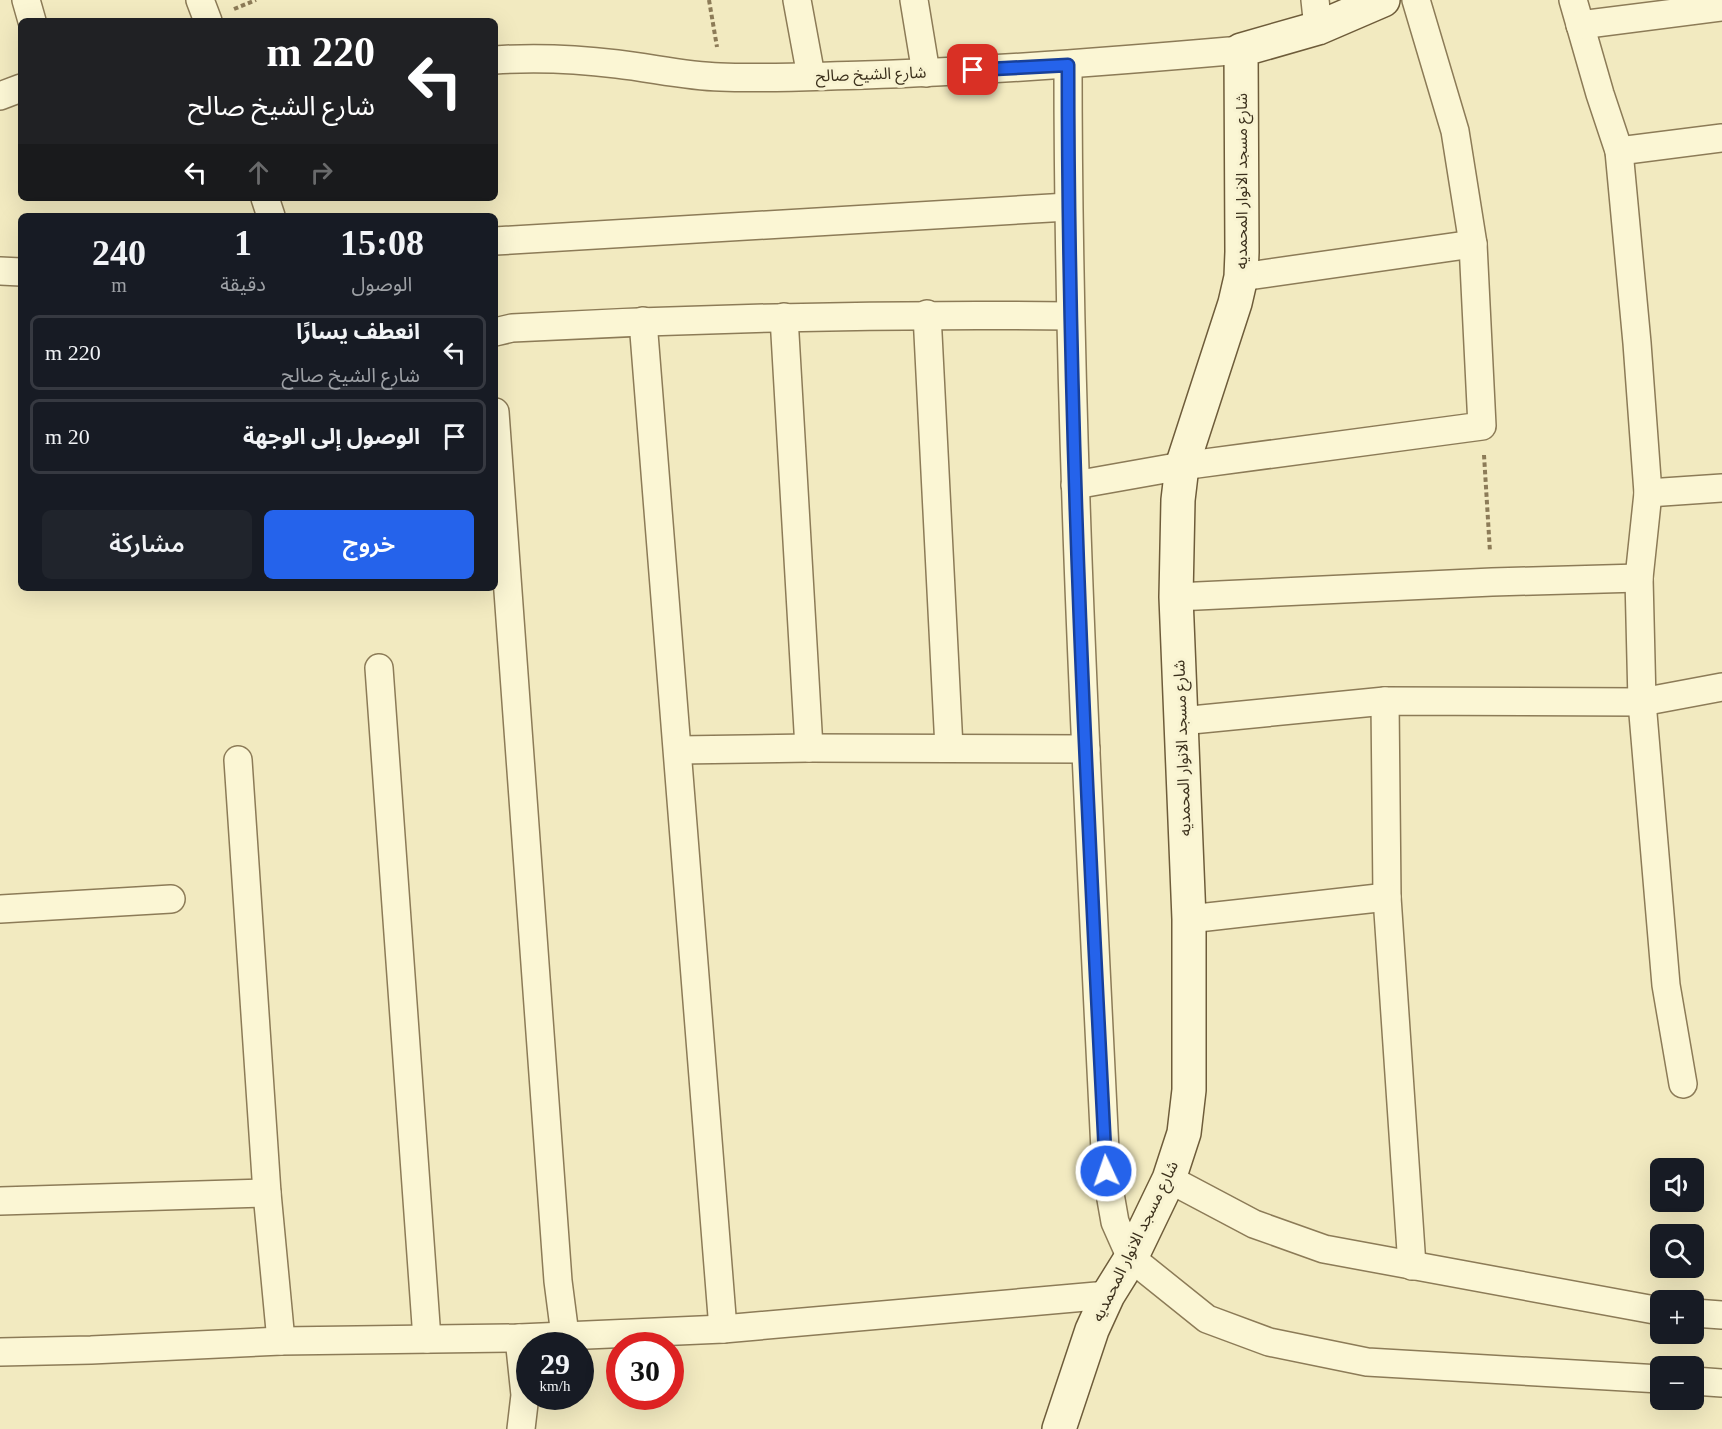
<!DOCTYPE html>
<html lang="ar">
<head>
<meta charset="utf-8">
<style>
  :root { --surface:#171b24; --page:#20242c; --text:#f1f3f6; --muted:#9ea1a6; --line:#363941; --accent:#2563eb }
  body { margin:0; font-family:"Times New Roman","Noto Sans Arabic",serif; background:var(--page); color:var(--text); direction:rtl; height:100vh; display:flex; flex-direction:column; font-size:22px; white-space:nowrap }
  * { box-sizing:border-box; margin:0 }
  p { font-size:20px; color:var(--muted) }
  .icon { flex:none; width:33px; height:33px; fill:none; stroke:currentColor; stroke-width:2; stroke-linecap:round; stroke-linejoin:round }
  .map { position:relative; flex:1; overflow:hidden; direction:ltr }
  .details { position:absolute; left:18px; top:213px; width:480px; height:378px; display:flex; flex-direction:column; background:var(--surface); border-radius:9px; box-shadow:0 6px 24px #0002; direction:rtl }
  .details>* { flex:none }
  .guide { position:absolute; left:18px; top:18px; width:480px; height:183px; border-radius:9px; box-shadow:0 6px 24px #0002; direction:rtl; background:#202124; color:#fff; overflow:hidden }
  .fabs { position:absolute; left:1650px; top:1158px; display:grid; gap:12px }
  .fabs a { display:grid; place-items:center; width:54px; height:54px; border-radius:9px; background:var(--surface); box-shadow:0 6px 24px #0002; font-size:30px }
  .speed { position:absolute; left:516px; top:1332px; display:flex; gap:12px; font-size:30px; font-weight:700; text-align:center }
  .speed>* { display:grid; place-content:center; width:78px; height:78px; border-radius:50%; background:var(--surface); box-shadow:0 6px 24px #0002; line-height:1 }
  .speed small { font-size:15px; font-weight:400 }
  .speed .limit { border:9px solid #d22; background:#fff; color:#111 }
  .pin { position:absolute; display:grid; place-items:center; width:51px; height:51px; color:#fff; margin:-26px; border-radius:12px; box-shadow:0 3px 9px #0006 }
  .me { position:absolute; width:66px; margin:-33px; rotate:357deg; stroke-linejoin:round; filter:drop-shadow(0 0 4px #0008) }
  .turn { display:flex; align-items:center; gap:21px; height:126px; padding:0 24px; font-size:27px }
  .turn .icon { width:78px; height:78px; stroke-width:2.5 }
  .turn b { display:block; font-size:42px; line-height:51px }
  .lanes { display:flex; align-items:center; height:57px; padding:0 24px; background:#0003; justify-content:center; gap:30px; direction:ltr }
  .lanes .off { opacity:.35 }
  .eta { display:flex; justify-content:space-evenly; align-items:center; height:102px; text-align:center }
  .eta b { font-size:36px; font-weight:600; line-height:42px }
  .action { display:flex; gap:12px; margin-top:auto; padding:12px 24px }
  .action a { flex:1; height:69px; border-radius:9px; background:var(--accent); color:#fff; font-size:24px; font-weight:600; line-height:69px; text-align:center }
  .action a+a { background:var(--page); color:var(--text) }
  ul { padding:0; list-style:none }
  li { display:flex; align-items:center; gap:18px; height:75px; margin:0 12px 9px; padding:0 12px; border:3px solid var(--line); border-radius:9px }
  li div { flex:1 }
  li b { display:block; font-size:22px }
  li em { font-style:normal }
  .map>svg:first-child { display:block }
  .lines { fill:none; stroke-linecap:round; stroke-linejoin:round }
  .street-casing { stroke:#8c7b57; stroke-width:30 }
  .secondary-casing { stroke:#6e5c3a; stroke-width:36 }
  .path { stroke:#8c7b57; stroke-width:4; stroke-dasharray:4.5 3; stroke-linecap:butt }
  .street { stroke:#fbf6d4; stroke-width:27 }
  .secondary { stroke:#fbf6d4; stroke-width:33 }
  .route-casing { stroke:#184099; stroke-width:15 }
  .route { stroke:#2563eb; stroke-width:10 }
  .labels { text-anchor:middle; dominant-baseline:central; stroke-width:6; stroke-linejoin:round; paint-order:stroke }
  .street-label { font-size:16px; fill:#3b301c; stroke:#f8f3d1 }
</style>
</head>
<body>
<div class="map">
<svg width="1722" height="1429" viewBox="0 0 1722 1429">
  <rect width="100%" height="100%" fill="#f2eac0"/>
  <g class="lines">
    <g class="street-casing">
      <g id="street">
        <polyline points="26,0 32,21"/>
        <polyline points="200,0 208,21"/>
        <polyline points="797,0 811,76"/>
        <polyline points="914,0 926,73"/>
        <polyline points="1315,0 1318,28"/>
        <polyline points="1573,0 1600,94 1619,151 1637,343 1648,493 1639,578 1642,702 1666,985 1683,1084"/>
        <polyline points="1580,25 1722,7"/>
        <path d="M495 60C536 57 576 59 617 64 652 68 686 76 720 77 769 79 817 76 865 75 991 71 1116 61 1241 50"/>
        <path d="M1068 65C1068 434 1088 803 1106 1171L1115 1222 1131 1258 1207 1319 1269 1342 1367 1362 1660 1379"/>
        <polyline points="0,96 21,88"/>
        <polyline points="1619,151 1722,138"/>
        <polyline points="265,198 271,216"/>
        <polyline points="495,241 1068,207"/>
        <polyline points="0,271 21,272"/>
        <polyline points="1241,277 1473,244"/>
        <polyline points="927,314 949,748"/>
        <polyline points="784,317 809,748"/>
        <polyline points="643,321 723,1329"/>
        <path d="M495 332 512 328C698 318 884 314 1070 316"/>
        <polyline points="495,412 558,1281 565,1335"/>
        <polyline points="1075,485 1182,466 1482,426 1473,244 1455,131 1416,0"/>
        <polyline points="1648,493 1722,488"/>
        <polyline points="1176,597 1492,582 1639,578"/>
        <polyline points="379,668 427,1339"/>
        <polyline points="1385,701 1387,897 1412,1266"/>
        <polyline points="1181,721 1385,701 1642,702 1722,687"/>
        <polyline points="679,750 809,748 1086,749"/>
        <polyline points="238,760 267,1193 281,1341"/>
        <polyline points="0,909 171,899"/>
        <polyline points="1189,919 1387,897"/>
        <polyline points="1169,1179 1254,1224 1324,1249 1660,1311"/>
        <polyline points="0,1201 267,1193"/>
        <polyline points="1694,1313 1722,1315"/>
        <polyline points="519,1338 525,1395 521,1429"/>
        <polyline points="0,1352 91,1350 281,1341 519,1338 723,1329 1108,1295"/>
        <polyline points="1694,1381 1722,1383"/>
      </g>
    </g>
    <g class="secondary-casing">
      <polyline id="secondary" points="1059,1429 1092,1330 1108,1295 1131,1258 1169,1179 1184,1133 1189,1090 1189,919 1176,597 1178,500 1182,466 1235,303 1241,277 1242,252 1241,50 1318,28 1383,0"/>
    </g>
    <g class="path">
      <polyline points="709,0 717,47"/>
      <polyline points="234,9 256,0"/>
      <polyline points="1484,455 1490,552"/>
    </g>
    <use href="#street" class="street"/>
    <use href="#secondary" class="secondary"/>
  </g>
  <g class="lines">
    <g class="route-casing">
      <path id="route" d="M973 70 1068 65C1068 434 1087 803 1106 1171"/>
    </g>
    <use href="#route" class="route"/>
  </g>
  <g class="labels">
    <g class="street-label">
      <text transform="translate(871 74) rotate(-2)">شارع الشيخ صالح</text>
      <text transform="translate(1241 181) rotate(-90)">شارع مسجد الانوار المحمديه</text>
      <text transform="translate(1182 748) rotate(-92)">شارع مسجد الانوار المحمديه</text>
      <text transform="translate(1135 1241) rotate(-64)">شارع مسجد الانوار المحمديه</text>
    </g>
  </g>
</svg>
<div class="fabs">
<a><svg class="icon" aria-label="sound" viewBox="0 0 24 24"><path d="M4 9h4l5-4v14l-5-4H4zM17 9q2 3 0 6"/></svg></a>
<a><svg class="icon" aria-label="search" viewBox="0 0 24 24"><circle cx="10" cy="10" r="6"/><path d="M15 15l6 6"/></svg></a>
<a>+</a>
<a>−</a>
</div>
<div class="speed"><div>29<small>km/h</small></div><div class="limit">30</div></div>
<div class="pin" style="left:973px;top:70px;background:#d93025"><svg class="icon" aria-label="arrive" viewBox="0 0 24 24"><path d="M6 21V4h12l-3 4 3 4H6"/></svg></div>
<svg class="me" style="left:1106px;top:1171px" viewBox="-20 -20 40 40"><circle r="17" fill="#2563eb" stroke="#fff" stroke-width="3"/><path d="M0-11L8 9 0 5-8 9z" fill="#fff"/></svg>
<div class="guide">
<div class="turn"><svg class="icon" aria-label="left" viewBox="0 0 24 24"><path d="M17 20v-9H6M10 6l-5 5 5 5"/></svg><div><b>220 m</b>شارع الشيخ صالح</div></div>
<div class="lanes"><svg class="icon" aria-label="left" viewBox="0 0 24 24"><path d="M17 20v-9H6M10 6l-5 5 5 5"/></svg><svg class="icon off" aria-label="ahead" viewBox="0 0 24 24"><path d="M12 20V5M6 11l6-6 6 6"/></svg><svg class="icon off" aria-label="right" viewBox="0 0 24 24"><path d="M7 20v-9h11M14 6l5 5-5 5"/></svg></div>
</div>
<section class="details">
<div class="eta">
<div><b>15:08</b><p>الوصول</p></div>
<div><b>1</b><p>دقيقة</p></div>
<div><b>240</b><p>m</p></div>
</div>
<ul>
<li><svg class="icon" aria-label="left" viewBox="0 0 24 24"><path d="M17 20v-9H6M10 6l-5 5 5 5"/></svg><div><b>انعطف يسارًا</b><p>شارع الشيخ صالح</p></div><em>220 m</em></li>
<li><svg class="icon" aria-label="arrive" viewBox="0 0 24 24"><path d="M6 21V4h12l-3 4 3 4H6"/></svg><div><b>الوصول إلى الوجهة</b></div><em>20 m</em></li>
</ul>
<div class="action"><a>خروج</a><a>مشاركة</a></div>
</section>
</div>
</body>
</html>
